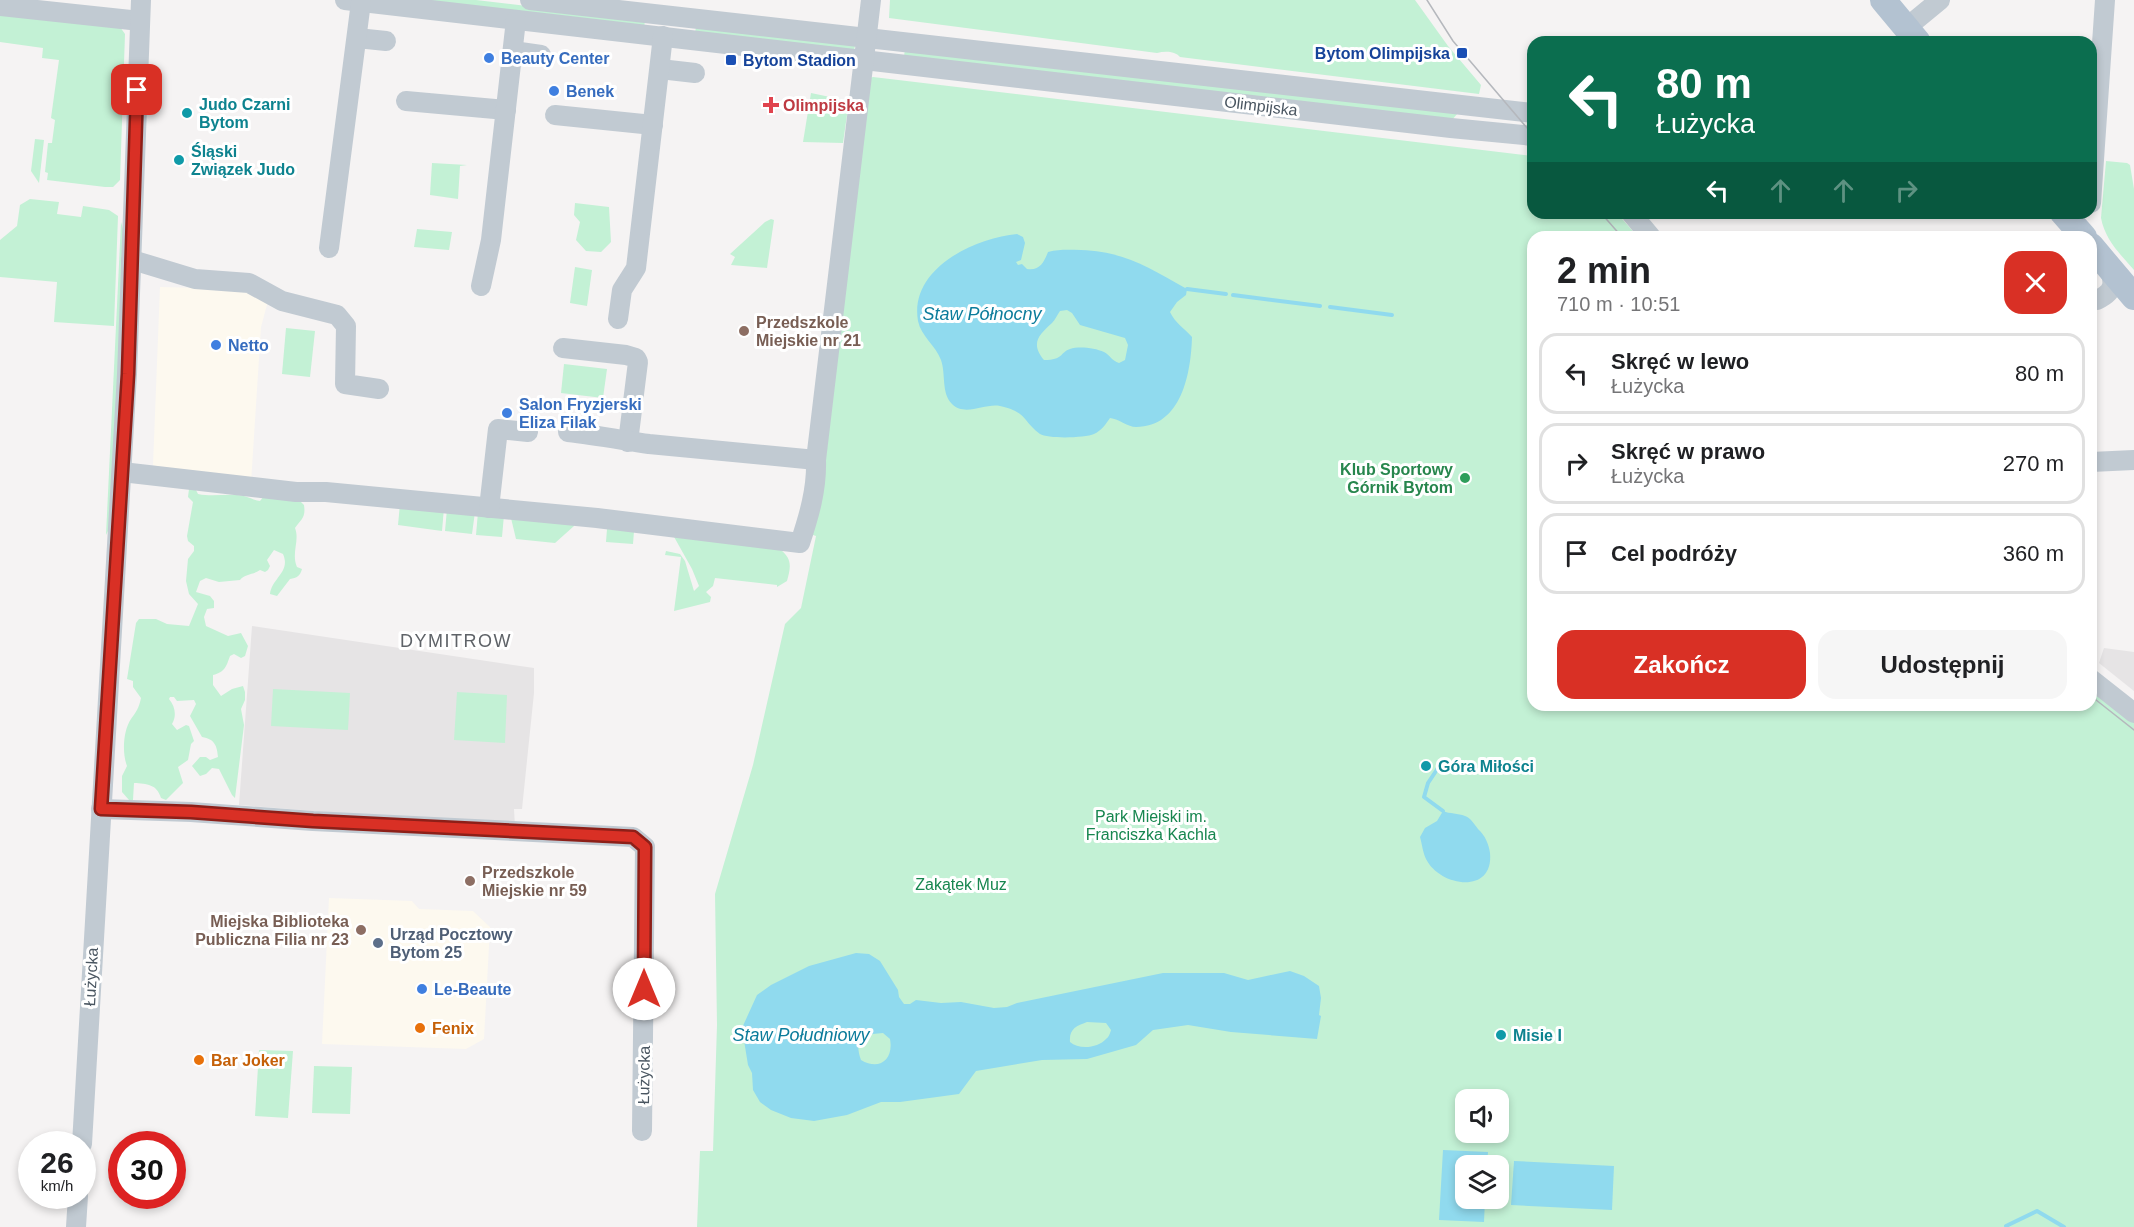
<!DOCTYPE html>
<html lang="pl">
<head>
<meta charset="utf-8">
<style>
  :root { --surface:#fff; --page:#f6f6f6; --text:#202124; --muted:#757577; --line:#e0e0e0; --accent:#d93025 }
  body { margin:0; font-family:Helvetica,sans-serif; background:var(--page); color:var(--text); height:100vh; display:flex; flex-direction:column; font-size:22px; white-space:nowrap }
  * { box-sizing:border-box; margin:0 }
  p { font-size:20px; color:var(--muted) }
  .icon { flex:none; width:33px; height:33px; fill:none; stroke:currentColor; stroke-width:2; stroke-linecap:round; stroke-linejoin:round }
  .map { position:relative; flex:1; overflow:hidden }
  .panel { position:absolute; left:1527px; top:231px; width:570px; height:480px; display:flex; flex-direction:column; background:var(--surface); border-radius:18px; box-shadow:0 3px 9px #0003 }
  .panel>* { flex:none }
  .hud { position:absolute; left:1527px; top:36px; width:570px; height:183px; border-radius:18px; box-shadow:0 3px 9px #0003; background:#0b6e4f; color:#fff; overflow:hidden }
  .controls { position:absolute; left:1455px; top:1089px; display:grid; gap:12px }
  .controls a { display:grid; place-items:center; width:54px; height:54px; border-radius:12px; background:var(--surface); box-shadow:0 3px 9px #0003; font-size:30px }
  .speed { position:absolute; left:18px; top:1131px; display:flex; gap:12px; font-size:30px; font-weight:700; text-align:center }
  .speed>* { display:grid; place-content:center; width:78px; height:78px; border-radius:50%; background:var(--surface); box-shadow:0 3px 9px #0003; line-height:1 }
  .speed small { font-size:15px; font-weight:400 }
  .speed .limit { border:9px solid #d22; background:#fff; color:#111 }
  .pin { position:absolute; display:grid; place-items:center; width:51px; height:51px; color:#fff; margin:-26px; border-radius:12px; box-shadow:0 3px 9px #0006 }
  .me { position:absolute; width:66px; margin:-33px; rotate:0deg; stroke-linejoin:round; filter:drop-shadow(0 0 4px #0008) }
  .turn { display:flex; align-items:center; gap:21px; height:126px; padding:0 30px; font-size:27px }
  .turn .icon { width:78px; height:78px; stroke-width:2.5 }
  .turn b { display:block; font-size:42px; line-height:51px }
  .lanes { display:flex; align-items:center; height:57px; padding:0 30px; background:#0003; justify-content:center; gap:30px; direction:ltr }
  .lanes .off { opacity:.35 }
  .round { display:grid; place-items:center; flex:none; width:63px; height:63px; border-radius:18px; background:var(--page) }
  .head { display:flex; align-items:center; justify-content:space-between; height:102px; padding:0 30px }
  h1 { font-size:36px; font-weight:800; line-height:45px }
  .cta { display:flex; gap:12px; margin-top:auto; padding:12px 30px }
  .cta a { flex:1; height:69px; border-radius:18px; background:var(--accent); color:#fff; font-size:24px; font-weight:800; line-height:69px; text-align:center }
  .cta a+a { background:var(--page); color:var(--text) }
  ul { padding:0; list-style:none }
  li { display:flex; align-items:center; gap:18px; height:81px; margin:0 12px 9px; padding:0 18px; border:3px solid var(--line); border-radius:18px }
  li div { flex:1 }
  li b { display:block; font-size:22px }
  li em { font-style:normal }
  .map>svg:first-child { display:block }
  .commercial { fill:#fdf9ef }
  .education { fill:#e6e4e5 }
  .green { fill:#c3f1d5; fill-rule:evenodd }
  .water { fill:#90daee; fill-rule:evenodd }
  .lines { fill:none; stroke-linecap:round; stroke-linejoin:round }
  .stream { stroke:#90daee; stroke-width:4 }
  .minor { stroke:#c1cad2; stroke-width:20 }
  .major { stroke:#b3c2d1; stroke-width:26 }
  .tram { stroke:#b5b8bd; stroke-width:1.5 }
  .route-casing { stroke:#8d1f18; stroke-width:15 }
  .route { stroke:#d93025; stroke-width:10 }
  .transit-dot { fill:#1a4fb4; stroke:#fff; stroke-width:2 }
  .shop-dot { fill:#3f7fe0; stroke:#fff; stroke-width:2 }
  .health-dot { fill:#e0444e; stroke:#fff; stroke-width:2 }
  .culture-dot { fill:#0f9aa8; stroke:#fff; stroke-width:2 }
  .education-dot { fill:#8d6e63; stroke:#fff; stroke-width:2 }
  .leisure-dot { fill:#2e9e5b; stroke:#fff; stroke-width:2 }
  .service-dot { fill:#5c6f8a; stroke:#fff; stroke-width:2 }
  .food-dot { fill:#e8710a; stroke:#fff; stroke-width:2 }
  .labels { text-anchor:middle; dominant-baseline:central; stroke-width:6; stroke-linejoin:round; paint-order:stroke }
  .transit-label { font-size:16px; font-weight:bold; fill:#164399; stroke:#fff; text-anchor:end }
  .shop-label { font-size:16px; font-weight:bold; fill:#366cbe; stroke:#fff; text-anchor:start }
  .culture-label { font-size:16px; font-weight:bold; fill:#0d838f; stroke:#fff; text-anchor:start }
  .health-label { font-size:16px; font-weight:bold; fill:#be3a42; stroke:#fff; text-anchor:start }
  .street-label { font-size:16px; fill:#4a5661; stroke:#fff }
  .education-label { font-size:16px; font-weight:bold; fill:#785e54; stroke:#fff; text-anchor:start }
  .leisure-label { font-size:16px; font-weight:bold; fill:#27864d; stroke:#fff; text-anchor:end }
  .park-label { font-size:16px; fill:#17864f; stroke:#fff }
  .service-label { font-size:16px; font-weight:bold; fill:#4e5e75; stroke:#fff; text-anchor:start }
  .food-label { font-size:16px; font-weight:bold; fill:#c56008; stroke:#fff; text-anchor:start }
  .water-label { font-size:18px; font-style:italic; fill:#0c7c9b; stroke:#fff }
  .neighbourhood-label { font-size:18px; letter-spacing:1.5px; fill:#5f6368; stroke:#fff }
</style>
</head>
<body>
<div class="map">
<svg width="2134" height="1227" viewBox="0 0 2134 1227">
  <rect width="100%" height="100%" fill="#f5f3f3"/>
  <g class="commercial">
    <polygon points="160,287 243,289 268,301 261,327 251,483 176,475 153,465"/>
    <polygon points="329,898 412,901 419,909 473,911 490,927 484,1039 466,1049 322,1044"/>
  </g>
  <g class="education">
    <polygon points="252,626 534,668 534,693 522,809 514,809 515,827 239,805"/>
    <polygon points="2104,648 2134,652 2134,691 2099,663"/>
  </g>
  <g class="green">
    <polygon points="422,0 476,0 645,20 644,29"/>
    <path d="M890 0H1415L1448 46 1481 85 1479 94 1180 57C1175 51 1165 51 1157 53L889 18Z"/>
    <polygon points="0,12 120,27 125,34 120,180 113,187 105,187 47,180 48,173 45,172 48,143 52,143 55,120 51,118 59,60 42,58 43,48 0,42"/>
    <polygon points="696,27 855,46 854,50 695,33"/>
    <polygon points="905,48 1458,113 1451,121 904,57"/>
    <path d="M873 77 1533 156V213H1617L1638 237H1533V705H2091V684L2134 719V1227H697L700 1151H713L717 1025 715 894 753 765 785 624 801 608 816 536 810 534 823 481 870 78ZM1466 1100H1498V1132H1466ZM1466 1166H1498V1198H1466Z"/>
    <polygon points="811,93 849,101 843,143 803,142"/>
    <polygon points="35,139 44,140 39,183 31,171"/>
    <path d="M2106 161 2127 163 2130 165 2134 189V270C2121 255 2105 240 2101 218Z"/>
    <polygon points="432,163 467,165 460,166 458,199 430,195"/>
    <polygon points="30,199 59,202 57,214 81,217 83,206 109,210 118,216 114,326 54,322 57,282 0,277 0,240 17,226 20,205"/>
    <polygon points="575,203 609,207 611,242 601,252 586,251 576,240 580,222 574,215"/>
    <polygon points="771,219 774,220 767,268 731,265 735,257 730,254 765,222"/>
    <polygon points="121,222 123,229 122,304 109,529 106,535"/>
    <polygon points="417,229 452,232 449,250 414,247"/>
    <polygon points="575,267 592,270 587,306 570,303"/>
    <polygon points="286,328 315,331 310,377 282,374"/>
    <polygon points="564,364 607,369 603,398 561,393"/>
    <path d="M189 489 196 490 198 494C212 497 224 494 237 495 246 495 252 500 260 501L264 496 299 500 304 505C306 518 301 519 295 528 300 541 291 553 297 567L302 569C300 576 297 578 290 579L277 596 270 594C272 578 291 572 283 554L274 550 267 560 270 566 268 570 265 572 260 570C253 575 245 574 240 580L219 582 206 578 200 581 196 592 210 596 214 601V608L207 609 204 617 206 626 228 636 241 633 248 646 245 656 241 658 234 654 230 656C226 667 225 672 213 675V685L221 696 232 689 243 686 245 692V700L241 709 244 725 235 798 232 795 219 769 212 768 206 774 200 776 192 766 200 757H206L210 760 218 757C217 746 215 739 202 737L190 716 196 704 194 700 177 701 174 697H170L169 699C175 706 177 716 172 724L177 730 186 725 189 726 194 741 191 744 188 760 178 767 183 783 166 800 161 798C157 784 147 784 134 783L133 800H129L122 792V776L127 766C122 753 123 731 131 719 136 712 139 708 141 698L133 687V681L127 679 136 623 139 619H156L167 624 189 626 198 604 189 594 186 581 188 559 194 551V546L188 541 187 536 193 502 188 497Z"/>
    <polygon points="400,504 444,508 442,531 398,525"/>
    <polygon points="447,509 475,512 472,534 445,531"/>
    <polygon points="478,512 504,515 502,537 476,535"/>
    <polygon points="511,518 574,525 574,526 555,543 516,539"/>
    <polygon points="607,529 634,531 633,544 606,542"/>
    <path d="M673 535 781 550C792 559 791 567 787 581L777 587V585L715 578 713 586 706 592 711 597 710 602 674 611 681 557 665 555 666 551 680 554 685 561 694 591 699 586 692 569Z"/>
    <polygon points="273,689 350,693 348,730 271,726"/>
    <polygon points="457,692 507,695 505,743 454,740"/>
    <polygon points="259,1050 293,1051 288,1118 255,1116"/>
    <polygon points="314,1066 352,1067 350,1114 312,1113"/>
  </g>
  <g class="water">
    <path d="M1017 234 1023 237 1025 243 1021 260 1016 262 1018 265 1022 264 1027 269C1040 271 1044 262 1048 252 1060 249 1069 250 1081 250 1127 252 1149 268 1187 289L1186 295 1177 302 1170 312C1175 323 1184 328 1192 337 1191 372 1182 427 1136 427 1128 427 1119 419 1110 418 1106 424 1101 431 1094 434 1085 438 1048 439 1040 434 1022 420 1027 412 1000 406 985 403 965 417 952 404 941 393 946 374 941 360 936 346 921 336 918 321 909 269 974 238 1017 234ZM1067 310 1072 313 1080 325 1125 338 1128 345 1125 360 1119 363C1112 361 1110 355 1104 352 1095 348 1079 346 1070 349 1059 353 1064 360 1044 360 1030 343 1039 335 1052 323 1055 320 1057 315 1060 311Z"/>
    <path d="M1443 811C1450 814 1458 813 1465 816 1470 817 1475 825 1478 829 1485 835 1489 845 1490 853 1494 895 1440 887 1426 859 1423 853 1422 844 1420 837L1425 828 1437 821Z"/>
    <path d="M856 953 869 954 880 961 898 990 899 997 904 1004H910L916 1000 941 1003 961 1002 994 1008 1007 1007 1017 1003 1163 973H1224L1248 980 1290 971 1304 976 1319 986 1321 998 1319 1015 1321 1016 1317 1039 1231 1032 1188 1025 1153 1030 1136 1045 1087 1059 1042 1060 976 1071 959 1094 900 1102H881L847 1115 814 1121 791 1118 771 1110 760 1102 753 1090 752 1073 748 1065 742 1028 757 995 771 985 809 966ZM1087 1022 1106 1023 1111 1030C1110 1033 1109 1037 1106 1039 1098 1048 1079 1050 1070 1042 1069 1029 1076 1026 1087 1022ZM883 1033 890 1039C894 1060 879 1071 861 1060 853 1038 864 1034 883 1033Z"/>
    <polygon points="1443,1150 1488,1152 1487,1165 1466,1166 1466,1198 1485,1199 1484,1222 1439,1220"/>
    <polygon points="1514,1161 1614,1166 1612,1210 1511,1205"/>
  </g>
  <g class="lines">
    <g class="stream">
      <polyline points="1187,289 1226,294"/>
      <polyline points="1233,295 1320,306"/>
      <polyline points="1330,307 1392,315"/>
      <polyline points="1438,768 1428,783 1424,797 1443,811"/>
      <polyline points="2006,1226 2037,1211 2064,1227"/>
    </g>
    <g class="minor">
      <polyline points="345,0 1451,128 1533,136"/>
      <polyline points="530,0 1533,113"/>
      <polyline points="0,6 140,21"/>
      <polyline points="1906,28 1940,0"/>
      <polyline points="357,38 386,41"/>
      <polyline points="513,51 541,55"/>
      <polyline points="660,69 695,73"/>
      <polyline points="406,101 506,110"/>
      <polyline points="555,115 653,125"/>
      <polyline points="2091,203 2105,0"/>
      <polyline points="1631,213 1651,237"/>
      <polyline points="329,248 361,2"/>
      <polyline points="131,261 139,262 195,279 249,283 282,301 337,315 346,326 345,384 379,389"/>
      <polyline points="481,286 491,240 516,20"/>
      <path d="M2097 300C2116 291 2115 282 2107 264"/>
      <polyline points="618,319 622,290 636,268 663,36"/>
      <polyline points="563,348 626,355 636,358 638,362 628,442"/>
      <path d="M568 432C595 435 622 440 649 444L816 460"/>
      <polyline points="2091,462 2134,460"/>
      <path d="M122 472 296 492H326L597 518 800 543C809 516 817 489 816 460L871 0"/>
      <polyline points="489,508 498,429 528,432"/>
      <polyline points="2091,679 2134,713"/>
      <polyline points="101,809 191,812 313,821 633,837 645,847 642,1131"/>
      <polyline points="82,1144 127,374 141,0"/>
      <polyline points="76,1227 78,1196"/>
    </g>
    <g class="major">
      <polyline points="1883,0 1918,42"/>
      <polyline points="2063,213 2084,237"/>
      <polyline points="2091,246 2134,297"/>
    </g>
    <g class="tram">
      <polyline points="1427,0 1453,41 1533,135"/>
      <polyline points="1601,213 1622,237"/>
      <polyline points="2091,696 2134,730"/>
    </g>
  </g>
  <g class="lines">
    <g class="route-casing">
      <polyline id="route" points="137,90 128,374 101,809 191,812 313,821 633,837 645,847 644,989"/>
    </g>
    <use href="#route" class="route"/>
  </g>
  <g class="transit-dot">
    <rect x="1456" y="47" width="12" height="12" rx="3"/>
    <rect x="725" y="54" width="12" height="12" rx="3"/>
  </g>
  <g class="shop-dot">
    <circle cx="489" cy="58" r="6"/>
    <circle cx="554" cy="91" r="6"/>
    <circle cx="216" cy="345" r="6"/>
    <circle cx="507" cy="413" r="6"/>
    <circle cx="422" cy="989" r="6"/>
  </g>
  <path class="health-dot" d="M768 96h6v6h6v6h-6v6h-6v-6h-6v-6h6z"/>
  <g class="culture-dot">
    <circle cx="187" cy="113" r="6"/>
    <circle cx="179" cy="160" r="6"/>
    <circle cx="1426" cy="766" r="6"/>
    <circle cx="1501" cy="1035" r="6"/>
  </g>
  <g class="education-dot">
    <circle cx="744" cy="331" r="6"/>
    <circle cx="470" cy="881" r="6"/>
    <circle cx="361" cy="930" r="6"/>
  </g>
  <circle class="leisure-dot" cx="1465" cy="478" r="6"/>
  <circle class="service-dot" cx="378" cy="943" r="6"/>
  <g class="food-dot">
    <circle cx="420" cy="1028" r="6"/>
    <circle cx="199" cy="1060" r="6"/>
  </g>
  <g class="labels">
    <g class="transit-label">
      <text x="1450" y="53">Bytom Olimpijska</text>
      <text x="743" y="60" text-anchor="start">Bytom Stadion</text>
    </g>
    <g class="shop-label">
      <text x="501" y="58">Beauty Center</text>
      <text x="566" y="91">Benek</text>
      <text x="228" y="345">Netto</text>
      <text x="519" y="404">Salon Fryzjerski<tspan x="519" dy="18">Eliza Filak</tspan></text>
      <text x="434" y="989">Le-Beaute</text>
    </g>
    <g class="culture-label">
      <text x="199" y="104">Judo Czarni<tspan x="199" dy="18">Bytom</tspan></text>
      <text x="191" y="151">Śląski<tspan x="191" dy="18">Związek Judo</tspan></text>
      <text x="1438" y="766">Góra Miłości</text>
      <text x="1513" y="1035">Misie I</text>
    </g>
    <g class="health-label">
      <text x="783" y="105">Olimpijska</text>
    </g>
    <g class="street-label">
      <text transform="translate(1261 106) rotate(7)">Olimpijska</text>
      <text transform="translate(91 977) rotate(-87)">Łużycka</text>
      <text transform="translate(644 1075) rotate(-89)">Łużycka</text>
    </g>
    <g class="education-label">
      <text x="756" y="322">Przedszkole<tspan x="756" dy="18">Miejskie nr 21</tspan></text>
      <text x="482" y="872">Przedszkole<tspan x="482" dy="18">Miejskie nr 59</tspan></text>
      <text x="349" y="921" text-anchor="end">Miejska Biblioteka<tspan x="349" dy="18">Publiczna Filia nr 23</tspan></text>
    </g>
    <g class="leisure-label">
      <text x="1453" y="469">Klub Sportowy<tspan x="1453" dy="18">Górnik Bytom</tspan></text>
    </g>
    <g class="park-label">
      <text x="1151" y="816">Park Miejski im.<tspan x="1151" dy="18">Franciszka Kachla</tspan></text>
      <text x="961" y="884">Zakątek Muz</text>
    </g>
    <g class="service-label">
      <text x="390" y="934">Urząd Pocztowy<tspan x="390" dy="18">Bytom 25</tspan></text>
    </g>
    <g class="food-label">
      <text x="432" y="1028">Fenix</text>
      <text x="211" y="1060">Bar Joker</text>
    </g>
    <g class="water-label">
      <text x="982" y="314">Staw Północny</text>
      <text x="801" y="1035">Staw Południowy</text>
    </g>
    <g class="neighbourhood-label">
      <text x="456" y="641">DYMITROW</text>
    </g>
  </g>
</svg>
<div class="controls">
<a><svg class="icon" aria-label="sound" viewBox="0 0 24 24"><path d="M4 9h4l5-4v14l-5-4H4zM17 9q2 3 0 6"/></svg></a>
<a><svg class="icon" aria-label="layers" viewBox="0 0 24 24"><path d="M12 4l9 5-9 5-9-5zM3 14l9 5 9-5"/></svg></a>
</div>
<div class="speed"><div>26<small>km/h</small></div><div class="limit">30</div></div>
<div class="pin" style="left:137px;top:90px;background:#d93025"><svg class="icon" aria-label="arrive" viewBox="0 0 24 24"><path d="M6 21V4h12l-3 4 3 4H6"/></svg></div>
<svg class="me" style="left:644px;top:989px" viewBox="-20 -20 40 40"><circle r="19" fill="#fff"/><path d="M0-13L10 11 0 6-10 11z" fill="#d93025"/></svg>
<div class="hud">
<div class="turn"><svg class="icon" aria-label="left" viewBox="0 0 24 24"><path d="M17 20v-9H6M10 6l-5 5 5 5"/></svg><div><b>80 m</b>Łużycka</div></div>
<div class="lanes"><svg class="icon" aria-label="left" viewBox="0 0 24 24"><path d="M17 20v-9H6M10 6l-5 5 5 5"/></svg><svg class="icon off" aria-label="ahead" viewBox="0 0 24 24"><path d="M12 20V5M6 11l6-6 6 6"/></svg><svg class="icon off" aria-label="ahead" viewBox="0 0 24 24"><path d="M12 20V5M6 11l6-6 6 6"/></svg><svg class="icon off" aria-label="right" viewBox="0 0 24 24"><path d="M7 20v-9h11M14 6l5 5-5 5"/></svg></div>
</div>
<section class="panel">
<div class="head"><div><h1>2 min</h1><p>710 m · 10:51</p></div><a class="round" style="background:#d93025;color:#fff"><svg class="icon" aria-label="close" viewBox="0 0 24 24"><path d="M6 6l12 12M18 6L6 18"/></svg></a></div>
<ul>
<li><svg class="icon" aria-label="left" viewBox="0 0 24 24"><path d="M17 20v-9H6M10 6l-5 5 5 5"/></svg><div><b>Skręć w lewo</b><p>Łużycka</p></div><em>80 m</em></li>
<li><svg class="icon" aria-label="right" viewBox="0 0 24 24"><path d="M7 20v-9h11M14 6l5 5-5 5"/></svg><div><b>Skręć w prawo</b><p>Łużycka</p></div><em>270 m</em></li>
<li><svg class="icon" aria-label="arrive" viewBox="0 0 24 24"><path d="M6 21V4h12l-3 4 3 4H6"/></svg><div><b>Cel podróży</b></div><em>360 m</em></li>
</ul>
<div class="cta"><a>Zakończ</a><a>Udostępnij</a></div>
</section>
</div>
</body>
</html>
